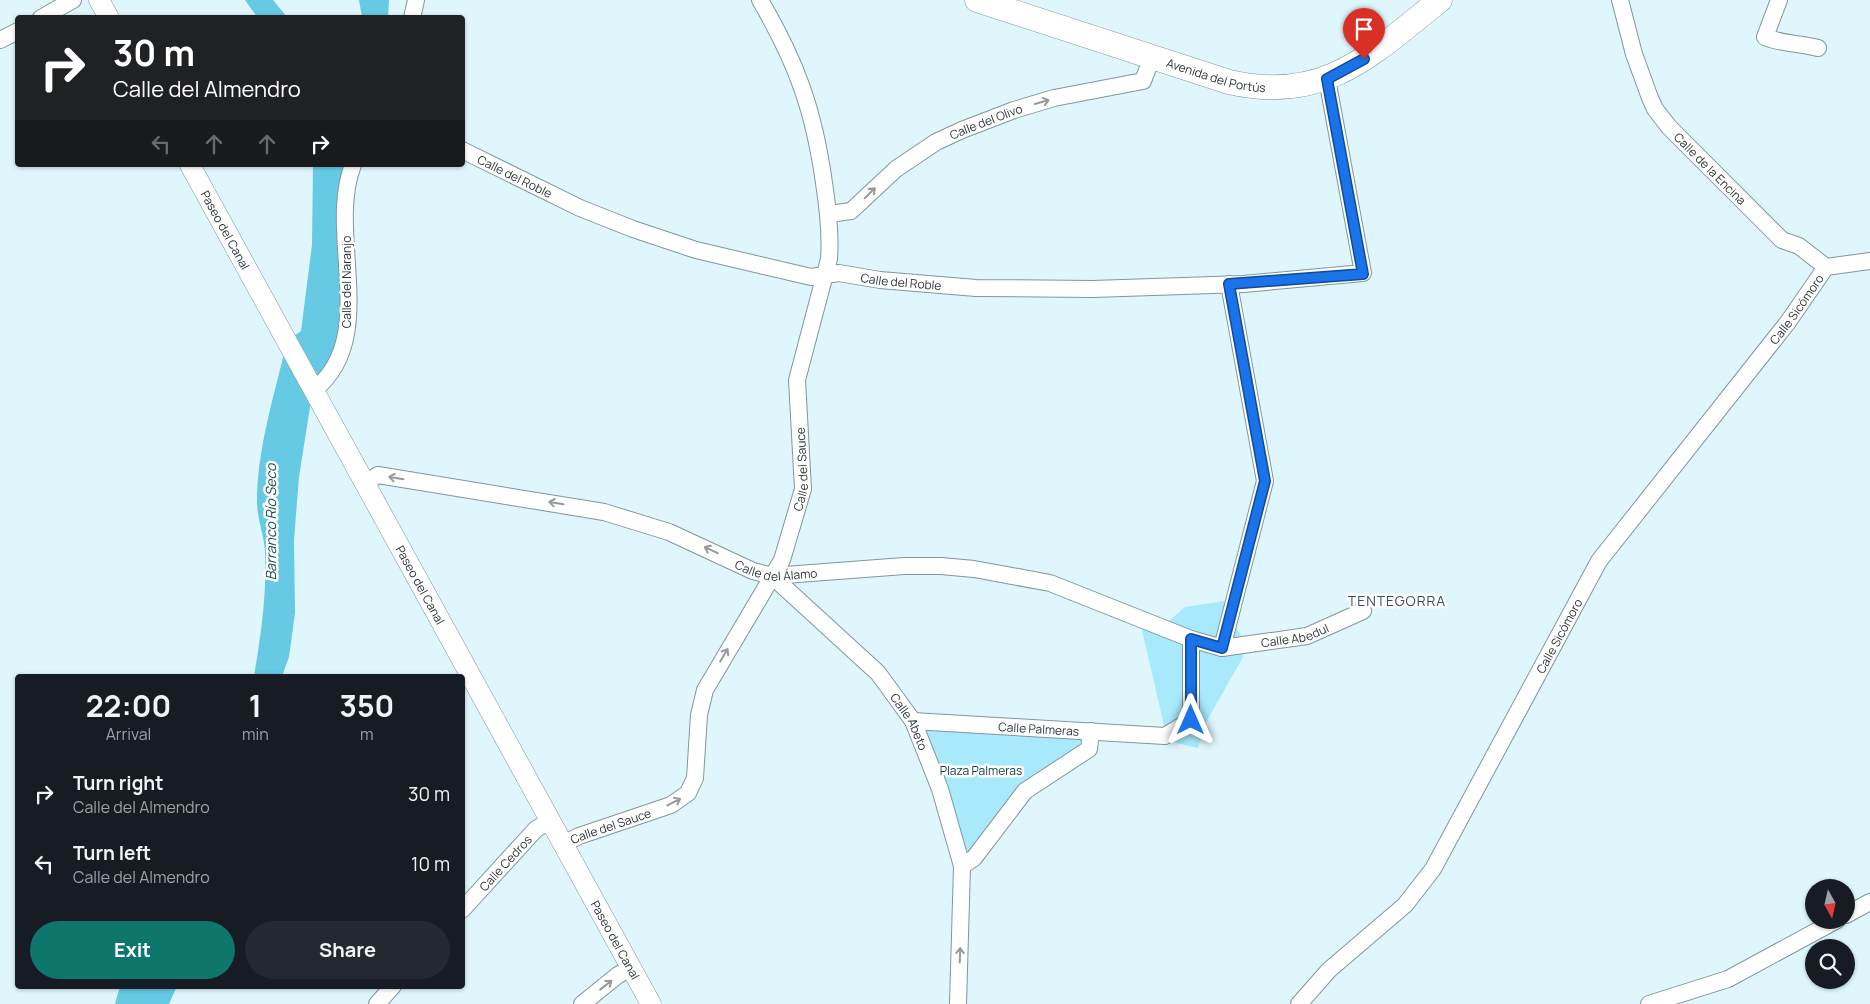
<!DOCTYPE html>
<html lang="en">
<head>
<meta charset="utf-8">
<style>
  :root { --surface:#171b24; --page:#242831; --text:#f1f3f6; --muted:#9ea1a6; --accent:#0f766e }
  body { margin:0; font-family:Manrope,sans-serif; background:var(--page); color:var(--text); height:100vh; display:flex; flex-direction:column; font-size:19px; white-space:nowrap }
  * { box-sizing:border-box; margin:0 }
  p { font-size:16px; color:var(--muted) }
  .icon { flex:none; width:28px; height:28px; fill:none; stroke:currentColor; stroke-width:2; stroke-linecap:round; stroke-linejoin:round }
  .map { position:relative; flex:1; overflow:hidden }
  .side { position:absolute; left:15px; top:674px; width:450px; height:315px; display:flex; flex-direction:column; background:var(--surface); border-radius:5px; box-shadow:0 1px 4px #0004 }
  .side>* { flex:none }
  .hud { position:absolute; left:15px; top:15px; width:450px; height:152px; border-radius:5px; box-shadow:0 1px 4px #0004; background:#202124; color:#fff; overflow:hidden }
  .needle { width:32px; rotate:172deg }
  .buttons { position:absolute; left:1805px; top:879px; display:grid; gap:10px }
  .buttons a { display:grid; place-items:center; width:50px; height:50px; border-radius:50%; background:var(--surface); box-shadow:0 1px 4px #0004; font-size:25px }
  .pin { position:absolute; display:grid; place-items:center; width:42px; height:42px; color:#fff; margin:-51px -21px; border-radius:50% 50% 50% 0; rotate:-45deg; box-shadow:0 0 5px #0007 }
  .pin .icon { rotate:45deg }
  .me { position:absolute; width:55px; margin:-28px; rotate:0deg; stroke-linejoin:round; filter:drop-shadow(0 0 4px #0008) }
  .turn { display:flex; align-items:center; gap:18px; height:105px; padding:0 15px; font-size:22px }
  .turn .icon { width:65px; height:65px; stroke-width:2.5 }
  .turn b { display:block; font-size:35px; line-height:42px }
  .lanes { display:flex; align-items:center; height:48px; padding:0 15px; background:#0003; justify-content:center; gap:25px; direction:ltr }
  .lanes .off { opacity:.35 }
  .eta { display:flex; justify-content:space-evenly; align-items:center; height:85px; text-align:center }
  .eta b { font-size:30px; font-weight:700; line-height:35px }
  .action { display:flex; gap:10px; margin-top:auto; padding:10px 15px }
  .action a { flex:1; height:58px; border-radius:30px; background:var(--accent); color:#fff; font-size:20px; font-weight:700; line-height:58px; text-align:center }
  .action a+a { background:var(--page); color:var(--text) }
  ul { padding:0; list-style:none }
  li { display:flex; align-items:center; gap:15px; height:70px; padding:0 15px }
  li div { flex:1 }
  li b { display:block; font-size:19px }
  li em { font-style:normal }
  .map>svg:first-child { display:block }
  .green { fill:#a8e9fc }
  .water { fill:#66cae5 }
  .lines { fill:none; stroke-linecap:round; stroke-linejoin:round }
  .minor-casing { stroke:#81969d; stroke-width:18 }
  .tertiary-casing { stroke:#81969d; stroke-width:21 }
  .secondary-casing { stroke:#81969d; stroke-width:25 }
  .minor { stroke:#fff; stroke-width:16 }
  .tertiary { stroke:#fff; stroke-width:20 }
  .secondary { stroke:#fff; stroke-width:24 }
  .oneway { stroke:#969a9c }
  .route-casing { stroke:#114b97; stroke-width:12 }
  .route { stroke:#1a73e8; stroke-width:9 }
  .labels { text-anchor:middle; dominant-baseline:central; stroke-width:5; stroke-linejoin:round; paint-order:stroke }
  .street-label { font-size:12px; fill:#2d3538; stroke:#fff }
  .park-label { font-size:12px; fill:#0e3c48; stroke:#fff }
  .water-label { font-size:14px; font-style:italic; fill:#1e4b57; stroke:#fff }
  .neighbourhood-label { font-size:14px; letter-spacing:1px; fill:#3a4e53; stroke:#fff }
</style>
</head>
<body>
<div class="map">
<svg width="1870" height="1004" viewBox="0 0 1870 1004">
  <rect width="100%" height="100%" fill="#dff6fd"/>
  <g class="green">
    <path d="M1224 601C1231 614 1234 629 1245 639L1243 657 1205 724 1198 748 1176 743 1164 725 1141 626 1168 622 1185 607Z"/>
    <polygon points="913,721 1091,731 1089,749 1055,769 962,866"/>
  </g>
  <g class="water">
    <polygon points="245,0 273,0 287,17 257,17"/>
    <polygon points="359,0 389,0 388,17 362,17"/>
    <path d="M313 165H351L346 333 313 388 299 477 294 540 295 613 289 657 282 676H254C261 635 267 593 265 551 264 535 257 518 257 502 257 448 275 393 287 341L301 331 312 245Z"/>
    <polygon points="120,986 177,986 169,1004 115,1004"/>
  </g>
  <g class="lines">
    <g class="minor-casing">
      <g id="minor">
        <path id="s1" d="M1620 0 1634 54 1650 98 1655 109 1669 127 1782 240 1799 246 1826 267 1870 261"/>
        <path d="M1779 0 1765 37C1782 44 1800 43 1818 48"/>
        <polyline points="41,18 73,0"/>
        <polyline points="412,18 416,0"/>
        <polyline points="0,40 18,31"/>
        <path id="s2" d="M462 150 580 208 633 229 696 250 811 277 839 273 880 280 976 288 1093 289 1243 284 1363 273 1327 79"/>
        <path id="s3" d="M829 214 851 211 896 169 936 142 962 130 1014 110 1054 98 1143 81 1152 57"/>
        <path d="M314 390C380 338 326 233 353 165"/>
        <path id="s4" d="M365 483 378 475 604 512 669 532 753 571 772 576 904 566H941L974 569 1050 583 1191 639 1222 648 1265 481 1229 284"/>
        <path id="s5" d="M772 576 878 673 913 721 940 789 962 866 958 1004"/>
        <path id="s6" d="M1222 648 1307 636 1363 611"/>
        <path id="s7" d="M913 721 1165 736 1191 720V639"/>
        <path id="s8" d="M563 844 579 836 671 805 688 793 695 778 699 715 705 690 782 560 803 489 797 380 829 259C831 233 828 209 824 183 814 111 797 63 760 0"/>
        <polyline points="962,866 974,858 1025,791 1089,749 1091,731"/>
        <path id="s9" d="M462 910 536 829 550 821"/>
        <polyline points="1846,915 1870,902"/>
        <polyline points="377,1004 393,986"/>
        <polyline points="582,1004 618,975 631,968"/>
        <path id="s10" d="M1299 1004 1329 970 1405 905 1433 869 1599 561 1788 322 1826 267"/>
        <polyline points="1649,1004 1728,979 1837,920"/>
      </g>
    </g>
    <g class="tertiary-casing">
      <g id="tertiary">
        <polyline points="99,0 109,18"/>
        <path id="s11" d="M190 165 651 1004"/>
      </g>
    </g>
    <g class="secondary-casing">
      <g id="secondary">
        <path id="s12" d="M977 0 1229 82C1324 104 1371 55 1440 0"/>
      </g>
    </g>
    <use href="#minor" class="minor"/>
    <use href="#tertiary" class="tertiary"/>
    <use href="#secondary" class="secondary"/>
  </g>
  <defs><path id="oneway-shaft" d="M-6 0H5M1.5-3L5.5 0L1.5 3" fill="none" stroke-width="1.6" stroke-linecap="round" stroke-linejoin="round" transform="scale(1.25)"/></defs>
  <g class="oneway">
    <use href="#oneway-shaft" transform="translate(1042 102) rotate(-16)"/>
    <use href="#oneway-shaft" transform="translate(870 193) rotate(-45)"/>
    <use href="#oneway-shaft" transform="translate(396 478) rotate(-171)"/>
    <use href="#oneway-shaft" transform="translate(556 503) rotate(-171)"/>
    <use href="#oneway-shaft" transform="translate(711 550) rotate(-155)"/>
    <use href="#oneway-shaft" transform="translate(724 655) rotate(-59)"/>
    <use href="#oneway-shaft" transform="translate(674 802) rotate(-27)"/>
    <use href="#oneway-shaft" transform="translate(960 955) rotate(-88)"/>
    <use href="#oneway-shaft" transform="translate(606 985) rotate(-38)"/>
  </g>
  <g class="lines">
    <g class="route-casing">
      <polyline id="route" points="1191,720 1191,639 1222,648 1265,481 1229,284 1363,274 1327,79 1364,59"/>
    </g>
    <use href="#route" class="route"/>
  </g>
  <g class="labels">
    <g class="street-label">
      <text stroke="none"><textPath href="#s12" startOffset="251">Avenida del Portús</textPath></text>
      <text stroke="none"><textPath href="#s3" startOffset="186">Calle del Olivo</textPath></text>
      <text stroke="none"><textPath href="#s1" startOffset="196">Calle de la Encina</textPath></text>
      <text stroke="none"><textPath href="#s2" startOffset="59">Calle del Roble</textPath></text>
      <text stroke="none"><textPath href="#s11" startOffset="74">Paseo del Canal</textPath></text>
      <text stroke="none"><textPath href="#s2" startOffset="464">Calle del Roble</textPath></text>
      <text transform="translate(346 282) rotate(-90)">Calle del Naranjo</text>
      <text stroke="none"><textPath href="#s10" startOffset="861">Calle Sicómoro</textPath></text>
      <text stroke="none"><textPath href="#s8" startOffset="486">Calle del Sauce</textPath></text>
      <text stroke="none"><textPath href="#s4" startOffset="428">Calle del Álamo</textPath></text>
      <text stroke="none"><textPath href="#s11" startOffset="479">Paseo del Canal</textPath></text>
      <text stroke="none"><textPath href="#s6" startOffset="74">Calle Abedul</textPath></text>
      <text stroke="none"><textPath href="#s10" startOffset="456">Calle Sicómoro</textPath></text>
      <text stroke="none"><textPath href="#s5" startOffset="202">Calle Abeto</textPath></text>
      <text stroke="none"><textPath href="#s7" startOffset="126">Calle Palmeras</textPath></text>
      <text stroke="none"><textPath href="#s8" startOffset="51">Calle del Sauce</textPath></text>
      <text stroke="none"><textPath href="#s9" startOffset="64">Calle Cedros</textPath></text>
      <text stroke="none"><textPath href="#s11" startOffset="884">Paseo del Canal</textPath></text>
    </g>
    <g class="park-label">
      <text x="981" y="770">Plaza Palmeras</text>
    </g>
    <g class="water-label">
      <text transform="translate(270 522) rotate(-90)">Barranco Río Seco</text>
    </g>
    <g class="neighbourhood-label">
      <text x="1397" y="600">TENTEGORRA</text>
    </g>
  </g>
</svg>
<div class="buttons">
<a><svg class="needle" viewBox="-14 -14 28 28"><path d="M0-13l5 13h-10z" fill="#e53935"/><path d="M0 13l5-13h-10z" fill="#9ea1a6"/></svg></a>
<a><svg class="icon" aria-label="search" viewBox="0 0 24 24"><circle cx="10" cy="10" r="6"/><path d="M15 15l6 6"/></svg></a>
</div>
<div class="pin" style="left:1364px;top:59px;background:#d93025"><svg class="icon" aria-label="arrive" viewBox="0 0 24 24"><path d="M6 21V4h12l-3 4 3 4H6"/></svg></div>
<svg class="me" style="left:1191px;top:720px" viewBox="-20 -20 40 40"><path d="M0-17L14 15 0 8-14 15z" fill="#1a73e8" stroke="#fff" stroke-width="4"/></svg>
<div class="hud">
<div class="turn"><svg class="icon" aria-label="right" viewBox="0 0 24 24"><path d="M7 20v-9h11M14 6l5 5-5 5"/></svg><div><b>30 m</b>Calle del Almendro</div></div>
<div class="lanes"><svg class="icon off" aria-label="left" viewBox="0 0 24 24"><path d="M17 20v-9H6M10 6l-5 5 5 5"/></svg><svg class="icon off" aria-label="ahead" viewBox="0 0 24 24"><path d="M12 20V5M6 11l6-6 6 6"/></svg><svg class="icon off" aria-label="ahead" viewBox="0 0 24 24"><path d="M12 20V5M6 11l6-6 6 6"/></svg><svg class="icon" aria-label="right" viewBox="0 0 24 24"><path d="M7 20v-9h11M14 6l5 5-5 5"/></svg></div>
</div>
<section class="side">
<div class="eta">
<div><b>22:00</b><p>Arrival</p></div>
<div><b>1</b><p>min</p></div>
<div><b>350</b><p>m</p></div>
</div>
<ul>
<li><svg class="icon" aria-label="right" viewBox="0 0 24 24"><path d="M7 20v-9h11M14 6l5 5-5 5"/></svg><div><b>Turn right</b><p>Calle del Almendro</p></div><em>30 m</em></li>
<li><svg class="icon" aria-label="left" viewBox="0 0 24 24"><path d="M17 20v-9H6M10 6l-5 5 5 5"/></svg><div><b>Turn left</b><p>Calle del Almendro</p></div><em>10 m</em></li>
</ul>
<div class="action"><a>Exit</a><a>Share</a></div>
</section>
</div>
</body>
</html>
